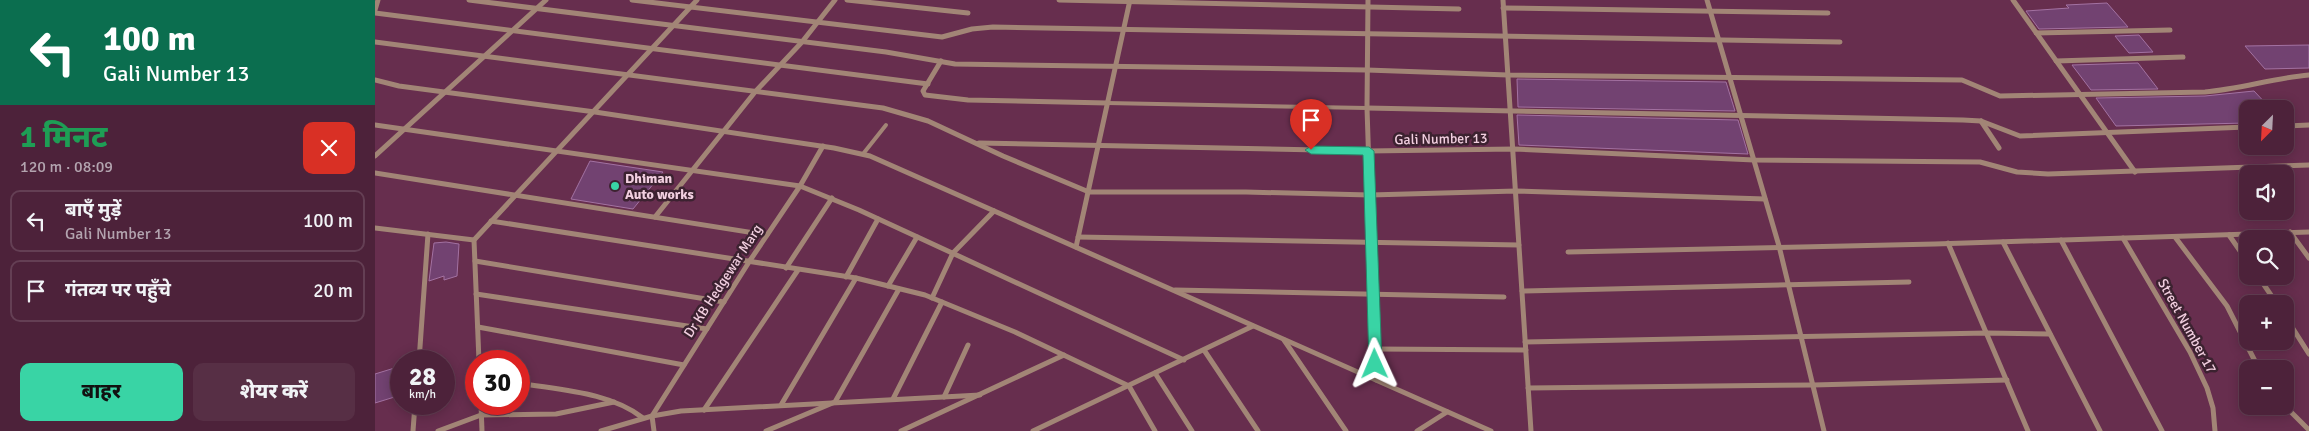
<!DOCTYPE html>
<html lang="hi">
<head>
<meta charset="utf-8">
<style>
  :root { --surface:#4d223a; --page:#572f45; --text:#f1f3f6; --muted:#b3a4af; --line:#643f54; --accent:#39d4a5 }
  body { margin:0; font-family:Signika,"Noto Sans Devanagari",sans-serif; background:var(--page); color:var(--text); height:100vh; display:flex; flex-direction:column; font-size:19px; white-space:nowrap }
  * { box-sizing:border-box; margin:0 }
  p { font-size:16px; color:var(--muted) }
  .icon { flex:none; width:28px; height:28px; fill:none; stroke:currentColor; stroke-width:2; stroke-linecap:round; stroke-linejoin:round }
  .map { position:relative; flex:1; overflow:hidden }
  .sheet { display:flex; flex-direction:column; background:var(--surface); width:375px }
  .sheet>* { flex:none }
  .guide { background:#0b6e4f; color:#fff; overflow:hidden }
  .needle { width:32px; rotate:204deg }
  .tools { position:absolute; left:1864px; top:100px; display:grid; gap:10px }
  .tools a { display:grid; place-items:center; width:55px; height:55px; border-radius:10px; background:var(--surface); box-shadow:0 2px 12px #0003,0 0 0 1px var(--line); font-size:25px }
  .speed { position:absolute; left:15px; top:350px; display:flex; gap:10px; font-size:25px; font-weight:700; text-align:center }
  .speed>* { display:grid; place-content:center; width:65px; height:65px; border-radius:50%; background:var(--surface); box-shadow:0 2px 12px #0003,0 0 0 1px var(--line); line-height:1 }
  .speed small { font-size:12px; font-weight:400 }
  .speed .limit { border:8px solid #d22; background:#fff; color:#111 }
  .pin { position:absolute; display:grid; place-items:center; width:42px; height:42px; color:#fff; margin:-51px -21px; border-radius:50% 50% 50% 0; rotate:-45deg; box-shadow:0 0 5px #0007 }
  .pin .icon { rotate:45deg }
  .me { position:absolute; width:55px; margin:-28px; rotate:359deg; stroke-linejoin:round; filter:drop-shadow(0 0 4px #0008) }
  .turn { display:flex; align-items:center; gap:18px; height:105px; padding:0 20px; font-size:22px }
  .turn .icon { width:65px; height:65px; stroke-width:2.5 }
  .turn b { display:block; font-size:35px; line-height:42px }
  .round { display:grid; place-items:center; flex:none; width:52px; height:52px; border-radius:10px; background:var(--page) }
  .headline { display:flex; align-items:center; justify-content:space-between; height:85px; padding:0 20px }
  h1 { font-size:30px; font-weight:800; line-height:38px; color:#1e9e55 }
  .button { display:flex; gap:10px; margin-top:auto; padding:10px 20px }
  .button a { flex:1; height:58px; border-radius:10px; background:var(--accent); color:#111; font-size:20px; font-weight:800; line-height:58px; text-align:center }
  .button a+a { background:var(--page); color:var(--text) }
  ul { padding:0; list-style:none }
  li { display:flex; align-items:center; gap:15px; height:62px; margin:0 10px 8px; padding:0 10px; border:2px solid var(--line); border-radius:10px }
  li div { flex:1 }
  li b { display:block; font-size:19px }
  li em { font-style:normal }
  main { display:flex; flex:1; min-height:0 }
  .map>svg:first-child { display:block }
  .building { fill:#724271; stroke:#a372a2 }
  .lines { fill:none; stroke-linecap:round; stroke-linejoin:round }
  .lane { stroke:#a28576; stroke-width:4 }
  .street { stroke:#a28576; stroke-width:5 }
  .route { fill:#39d4a5; stroke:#258a6b }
  .poi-dot { fill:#39d4a5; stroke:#3c2230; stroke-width:2 }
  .labels { text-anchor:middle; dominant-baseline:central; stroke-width:5; stroke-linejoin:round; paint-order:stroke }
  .street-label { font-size:14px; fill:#f2cfe0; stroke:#3c2230 }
  .poi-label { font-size:14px; font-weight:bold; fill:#f2cfe0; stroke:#3c2230; text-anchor:start }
</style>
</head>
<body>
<main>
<section class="sheet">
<div class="guide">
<div class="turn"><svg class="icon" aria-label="left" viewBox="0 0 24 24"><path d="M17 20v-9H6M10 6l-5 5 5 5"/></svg><div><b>100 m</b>Gali Number 13</div></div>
</div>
<div class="headline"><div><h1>1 मिनट</h1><p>120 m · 08:09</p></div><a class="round" style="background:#d93025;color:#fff"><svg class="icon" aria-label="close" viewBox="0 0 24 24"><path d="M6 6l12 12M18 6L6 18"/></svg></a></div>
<ul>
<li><svg class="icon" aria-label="left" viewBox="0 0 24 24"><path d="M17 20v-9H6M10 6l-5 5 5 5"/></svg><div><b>बाएँ मुड़ें</b><p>Gali Number 13</p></div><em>100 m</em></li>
<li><svg class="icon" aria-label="arrive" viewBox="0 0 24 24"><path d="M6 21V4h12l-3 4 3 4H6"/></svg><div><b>गंतव्य पर पहुँचे</b></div><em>20 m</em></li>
</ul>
<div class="button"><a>बाहर</a><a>शेयर करें</a></div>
</section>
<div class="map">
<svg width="1934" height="431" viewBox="0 0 1934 431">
  <rect width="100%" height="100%" fill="#672e4e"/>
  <g class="building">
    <polygon points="1732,3 1753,27 1664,29 1651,11 1694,8 1691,5"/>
    <polygon points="1764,35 1778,52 1754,53 1740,36"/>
    <polygon points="1934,45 1934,68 1890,69 1870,46"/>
    <polygon points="1763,63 1783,89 1716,90 1697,65"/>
    <polygon points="1142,79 1351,82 1360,111 1143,107"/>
    <polygon points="1879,91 1896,109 1872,109 1872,123 1741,126 1721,98 1830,96"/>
    <polygon points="1142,115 1363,120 1373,154 1144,145"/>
    <polygon points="215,161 288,172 258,209 196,199"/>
    <polygon points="71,242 84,244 82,276 69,280 69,276 54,281 59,243"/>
    <polygon points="26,366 26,395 0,403 0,374"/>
  </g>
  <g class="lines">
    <g class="lane">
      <polyline points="732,103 992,108"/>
      <polyline points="488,154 511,125"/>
    </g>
    <g class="street">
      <path d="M94 0 511 52 580 64 992 70 1133 75 1587 80 1625 96 1830 92C1865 89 1899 78 1934 75"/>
      <polyline points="257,0 567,37 597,29 618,27 1465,42"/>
      <polyline points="472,0 593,13"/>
      <polyline points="684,0 1084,9"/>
      <polyline points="993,0 992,108 1001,380"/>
      <polyline points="1128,0 1156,431"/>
      <polyline points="1332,0 1404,246 1449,431"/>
      <polyline points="1638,0 1760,172"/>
      <polyline points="1128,8 1453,13"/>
      <polyline points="0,10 3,0"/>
      <polyline points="0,13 553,84"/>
      <polyline points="1661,33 1795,30"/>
      <polyline points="0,42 508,108 553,121 628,156 714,192 871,192 995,195 1141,191 1390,199"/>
      <polyline points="566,61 548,91 550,95 593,100 732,103"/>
      <polyline points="1681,61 1808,57"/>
      <polyline points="0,80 24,86 220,112 459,148 495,156 1116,431"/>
      <polyline points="992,108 1588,120 1606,121 1645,136 1872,127"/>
      <polyline points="1606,121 1624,148"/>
      <polyline points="0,125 425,186 484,210 809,360"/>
      <polyline points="1910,126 1934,125"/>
      <polyline points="604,143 993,151 1139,149 1379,160 1605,162 1642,172 1673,174 1934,165"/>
      <polyline points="0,156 171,0"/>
      <polyline points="0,173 392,235"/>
      <polyline points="280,217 380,92 427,42 460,0"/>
      <polyline points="116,221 481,278 550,295 640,332 754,386 780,431"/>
      <polyline points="0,228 99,240"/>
      <polyline points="1915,232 1934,258"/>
      <polyline points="1854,235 1872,261"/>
      <polyline points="703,237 1144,245"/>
      <polyline points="1800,237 1852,306 1884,369"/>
      <polyline points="1748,238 1815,352 1832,388 1838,408 1840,431"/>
      <polyline points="1686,240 1787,431"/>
      <polyline points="1628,242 1725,431"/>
      <polyline points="1573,243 1653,431"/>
      <polyline points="701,247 755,0"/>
      <polyline points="1193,252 1560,244 1934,232"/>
      <polyline points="100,261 349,302"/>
      <polyline points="411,268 457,198"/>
      <polyline points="1883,276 1902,304"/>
      <polyline points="471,277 503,219"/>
      <polyline points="513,286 542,237"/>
      <polyline points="800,290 1129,297"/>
      <polyline points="1147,291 1534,282"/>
      <polyline points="101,294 332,329"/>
      <polyline points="557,298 578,253 619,211"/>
      <polyline points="1910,316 1934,354"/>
      <polyline points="103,327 309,365"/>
      <polyline points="909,340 971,431"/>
      <polyline points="1150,342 1612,333 1675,334"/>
      <polyline points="1000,349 1151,350"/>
      <polyline points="829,350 883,431"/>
      <polyline points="44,361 53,234"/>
      <polyline points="104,361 99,240 322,0"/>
      <polyline points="780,373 817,431"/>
      <path d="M144 383C184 390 235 392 268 418"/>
      <polyline points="1153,388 1438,385 1632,380"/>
      <polyline points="569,397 593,345"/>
      <polyline points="518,399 567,302"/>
      <polyline points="106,404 107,431"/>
      <polyline points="406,405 481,278"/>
      <polyline points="1910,406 1934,430"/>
      <polyline points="329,410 423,270"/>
      <polyline points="38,431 40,404"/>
      <polyline points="63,431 106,415 181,414 239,402"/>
      <polyline points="226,431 277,416 306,411 605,395"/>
      <polyline points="279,431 277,416 374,262 425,186 448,146"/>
      <polyline points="391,431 460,402 524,289"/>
      <polyline points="526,431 689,355"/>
      <polyline points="658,431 878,326"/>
      <polyline points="1042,431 1072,412"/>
    </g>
  </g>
  <polygon class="route" points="936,146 994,147 999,151 1007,364 1005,368 996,368 994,364 988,155 936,154 930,150"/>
  <circle class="poi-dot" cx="240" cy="186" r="5"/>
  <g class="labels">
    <g class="street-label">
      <text transform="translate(1066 139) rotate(-1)">Gali Number 13</text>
      <text transform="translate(348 281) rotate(-57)">Dr KB Hedgewar Marg</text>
      <text transform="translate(1812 326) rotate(61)">Street Number 17</text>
    </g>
    <g class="poi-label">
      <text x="250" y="178">Dhiman<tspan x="250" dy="16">Auto works</tspan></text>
    </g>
  </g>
</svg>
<div class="tools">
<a><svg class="needle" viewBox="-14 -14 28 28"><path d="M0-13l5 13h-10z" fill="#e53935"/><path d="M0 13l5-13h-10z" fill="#b3a4af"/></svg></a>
<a><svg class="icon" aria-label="sound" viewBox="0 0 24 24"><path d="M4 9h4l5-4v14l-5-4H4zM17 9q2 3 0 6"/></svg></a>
<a><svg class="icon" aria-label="search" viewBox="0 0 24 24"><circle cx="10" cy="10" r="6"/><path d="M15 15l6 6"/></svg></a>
<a>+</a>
<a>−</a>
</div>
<div class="speed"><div>28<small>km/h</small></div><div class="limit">30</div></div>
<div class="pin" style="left:936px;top:150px;background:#d93025"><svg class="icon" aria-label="arrive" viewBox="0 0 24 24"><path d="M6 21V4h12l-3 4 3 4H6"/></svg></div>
<svg class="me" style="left:1000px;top:364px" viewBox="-20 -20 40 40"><path d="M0-17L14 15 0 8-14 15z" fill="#39d4a5" stroke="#fff" stroke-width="4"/></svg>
</div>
</main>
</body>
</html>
